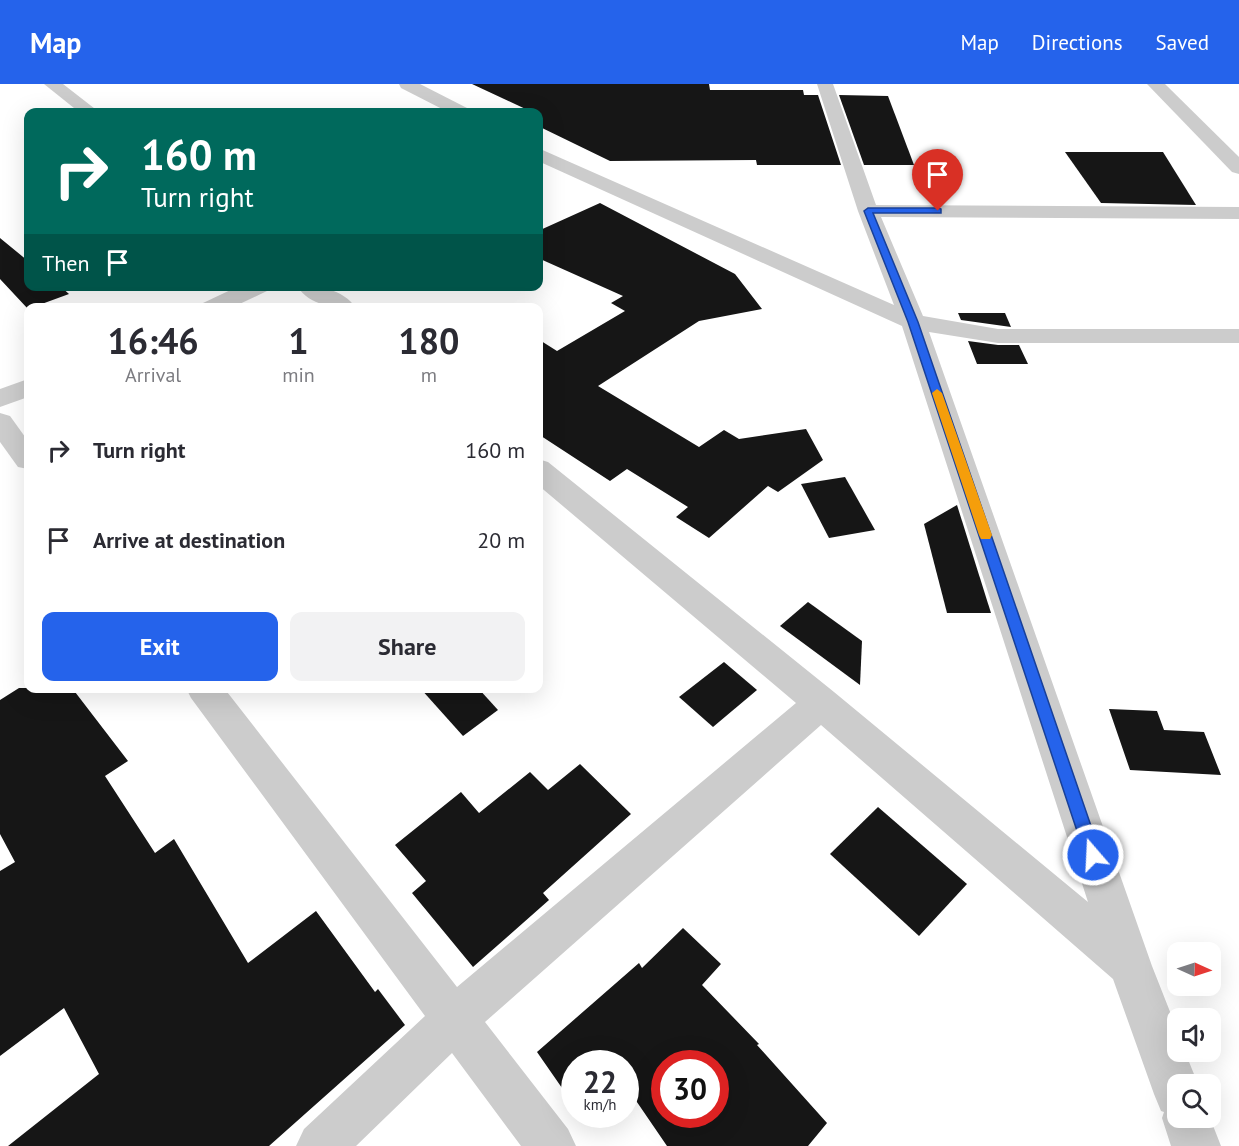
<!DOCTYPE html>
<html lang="en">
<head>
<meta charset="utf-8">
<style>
  :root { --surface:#fff; --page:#f2f2f3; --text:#2b2b33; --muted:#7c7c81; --accent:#2563eb }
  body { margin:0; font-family:"PT Sans",sans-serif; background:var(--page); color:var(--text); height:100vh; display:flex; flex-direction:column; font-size:22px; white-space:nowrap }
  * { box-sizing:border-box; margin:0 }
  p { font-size:20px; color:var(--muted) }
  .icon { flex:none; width:33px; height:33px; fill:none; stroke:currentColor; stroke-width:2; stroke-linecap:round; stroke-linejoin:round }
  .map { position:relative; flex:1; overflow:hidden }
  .side { position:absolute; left:24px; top:219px; width:519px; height:390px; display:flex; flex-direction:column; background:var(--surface); border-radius:12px; box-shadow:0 6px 24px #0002 }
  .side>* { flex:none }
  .top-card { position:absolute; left:24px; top:24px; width:519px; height:183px; border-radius:12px; box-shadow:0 6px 24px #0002; background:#00695c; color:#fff; overflow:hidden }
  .needle { width:39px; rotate:93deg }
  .controls { position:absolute; left:1167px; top:858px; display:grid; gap:12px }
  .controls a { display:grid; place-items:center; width:54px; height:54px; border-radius:12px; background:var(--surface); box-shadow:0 6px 24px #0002; font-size:30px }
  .speed { position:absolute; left:561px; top:966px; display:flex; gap:12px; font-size:30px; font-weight:700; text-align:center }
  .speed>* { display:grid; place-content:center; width:78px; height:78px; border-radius:50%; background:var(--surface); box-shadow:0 6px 24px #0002; line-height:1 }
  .speed small { font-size:15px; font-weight:400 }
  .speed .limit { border:9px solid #d22; background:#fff; color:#111 }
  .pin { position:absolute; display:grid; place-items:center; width:51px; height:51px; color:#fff; margin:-62px -26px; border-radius:50% 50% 50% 0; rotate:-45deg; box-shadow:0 0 6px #0007 }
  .pin .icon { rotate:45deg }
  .me { position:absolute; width:66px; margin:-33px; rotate:341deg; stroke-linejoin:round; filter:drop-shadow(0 0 4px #0008) }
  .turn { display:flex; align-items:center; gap:21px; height:126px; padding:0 18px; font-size:27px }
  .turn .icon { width:78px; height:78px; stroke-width:2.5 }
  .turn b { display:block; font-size:42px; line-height:51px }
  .then { display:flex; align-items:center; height:57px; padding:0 18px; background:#0003; gap:12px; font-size:22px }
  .eta { display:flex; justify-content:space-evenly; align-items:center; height:102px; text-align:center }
  .eta b { font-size:36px; font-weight:600; line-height:42px }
  .cta { display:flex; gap:12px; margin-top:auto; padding:12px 18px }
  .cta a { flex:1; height:69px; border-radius:12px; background:var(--accent); color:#fff; font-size:24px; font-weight:600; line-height:69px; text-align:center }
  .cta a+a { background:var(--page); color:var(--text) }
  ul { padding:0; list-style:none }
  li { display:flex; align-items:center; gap:18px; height:90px; padding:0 18px }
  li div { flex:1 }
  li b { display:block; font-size:22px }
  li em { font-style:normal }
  header { display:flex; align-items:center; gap:36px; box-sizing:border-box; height:84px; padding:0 30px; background:var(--accent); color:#fff }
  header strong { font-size:28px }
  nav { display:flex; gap:33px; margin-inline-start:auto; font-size:21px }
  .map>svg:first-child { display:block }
  .building { fill:#161616; fill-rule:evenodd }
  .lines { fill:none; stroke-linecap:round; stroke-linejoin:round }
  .minor { fill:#ccc; fill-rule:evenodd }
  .route { fill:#2563eb; stroke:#184099; stroke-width:1.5 }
  .slow { fill:#f59e0b }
</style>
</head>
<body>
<header>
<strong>Map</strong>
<nav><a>Map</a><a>Directions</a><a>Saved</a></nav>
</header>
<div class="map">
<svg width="1239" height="1062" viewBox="0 0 1239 1062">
  <rect width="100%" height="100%" fill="#fff"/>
  <g class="building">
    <polygon points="472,0 709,0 710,6 803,6 804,11 818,11 841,81 757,81 756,76 610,77 538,42 538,28 532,28"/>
    <polygon points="839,11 888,12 914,81 864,81"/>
    <polygon points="1065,68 1163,68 1196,121 1101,119"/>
    <polygon points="600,119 735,190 762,225 699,237 598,302 699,363 724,346 739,355 806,345 823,376 778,408 768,402 709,454 676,433 688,423 627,385 610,397 538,350 538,255 557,267 625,227 611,219 623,212 538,174 538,147"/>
    <polygon points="0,154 28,177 28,202 60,202 69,210 28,225 0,195"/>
    <polygon points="958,229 1005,229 1011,243 961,236"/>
    <polygon points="968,257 998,261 1019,261 1028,280 977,280"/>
    <polygon points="845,393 875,446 829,454 801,400"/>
    <polygon points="957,421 991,529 947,529 924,440"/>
    <polygon points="808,518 862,557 860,601 780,542"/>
    <polygon points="724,578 757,606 713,643 679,613"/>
    <polygon points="19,604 72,604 128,677 105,692 155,769 174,755 248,879 316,827 375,908 378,905 405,941 269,1062 8,1062 99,990 64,924 0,972 0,787 15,778 0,750 0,616"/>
    <polygon points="420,604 478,604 498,626 463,652"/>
    <polygon points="1109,625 1157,627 1164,646 1204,648 1221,691 1130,686"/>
    <polygon points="580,680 631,730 543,809 549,816 473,883 412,809 426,797 395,761 461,708 479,729 530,688 548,706"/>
    <polygon points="878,723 967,800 919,852 830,770"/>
    <path d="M683 844 721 880 702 901 759 960 757 961 827 1039 808 1062H667L626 1002V980H610L602 968 589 980H574V992L562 1004 537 968 639 879 642 884ZM664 980H716V1030H664Z"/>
  </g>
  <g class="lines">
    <g class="minor">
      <polygon points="44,0 63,0 99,28 79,28"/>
      <polygon points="399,0 420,0 467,24 470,28 448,28 401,4"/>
      <polygon points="817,0 833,0 876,121 1239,123 1239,135 881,133 923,232 998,245 1239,245 1239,259 998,259 929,248 1152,882 1178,948 1178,968 1185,968 1198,1000 1178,1000 1178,1034 1210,1034 1221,1062 1171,1062 1162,1034 1164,1028 1161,1027 1154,1010 1113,895 821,641 485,938 568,1045 576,1062 521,1062 452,969 356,1062 296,1062 304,1045 425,932 191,614 186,604 224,604 457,903 796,619 538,401 538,375 548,378 834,608 1088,818 902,242 538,77 538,64 894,221 858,127"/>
      <polygon points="1147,0 1165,0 1239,73 1239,90 1232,88"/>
      <polygon points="239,202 270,202 267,207 231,224 199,224 203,219"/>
      <path d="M297 202C318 202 342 204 356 224 334 224 310 222 297 202Z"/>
      <polygon points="28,295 28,313 0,323 0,305"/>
      <polygon points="0,329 10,332 28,357 28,385 18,383 0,358"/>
    </g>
  </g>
  <polygon class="route" points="938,124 941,125 941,129 873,129 918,238 1101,771 1099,777 1093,779 1087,777 1085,771 908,238 864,127 868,124"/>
  <polygon class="slow" points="937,305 942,309 992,451 990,455 981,455 979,451 932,309"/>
</svg>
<div class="controls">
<a><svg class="needle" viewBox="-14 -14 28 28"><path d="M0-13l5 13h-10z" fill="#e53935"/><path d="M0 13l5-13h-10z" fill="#7c7c81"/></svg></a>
<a><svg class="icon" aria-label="sound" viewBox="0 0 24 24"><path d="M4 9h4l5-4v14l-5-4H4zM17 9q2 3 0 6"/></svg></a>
<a><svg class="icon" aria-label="search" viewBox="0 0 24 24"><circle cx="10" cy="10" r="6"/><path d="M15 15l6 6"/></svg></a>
</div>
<div class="speed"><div>22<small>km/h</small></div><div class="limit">30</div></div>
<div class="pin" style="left:938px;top:127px;background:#d93025"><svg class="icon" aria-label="arrive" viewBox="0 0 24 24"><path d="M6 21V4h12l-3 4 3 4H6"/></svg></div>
<svg class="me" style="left:1093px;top:771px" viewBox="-20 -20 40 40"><circle r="17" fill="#2563eb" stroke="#fff" stroke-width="3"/><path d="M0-11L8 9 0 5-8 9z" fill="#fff"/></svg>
<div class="top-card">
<div class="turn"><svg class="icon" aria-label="right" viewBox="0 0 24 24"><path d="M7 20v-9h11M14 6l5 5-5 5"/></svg><div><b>160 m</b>Turn right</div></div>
<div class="then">Then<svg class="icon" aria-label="arrive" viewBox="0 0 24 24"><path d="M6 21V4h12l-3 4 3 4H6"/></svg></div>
</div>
<section class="side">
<div class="eta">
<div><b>16:46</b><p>Arrival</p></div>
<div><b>1</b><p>min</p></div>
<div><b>180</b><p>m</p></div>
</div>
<ul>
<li><svg class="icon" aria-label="right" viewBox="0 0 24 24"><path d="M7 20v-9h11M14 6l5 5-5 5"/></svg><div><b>Turn right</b></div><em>160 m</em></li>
<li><svg class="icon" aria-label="arrive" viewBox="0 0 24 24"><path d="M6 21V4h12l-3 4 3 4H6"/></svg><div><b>Arrive at destination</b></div><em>20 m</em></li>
</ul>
<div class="cta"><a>Exit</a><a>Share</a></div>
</section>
</div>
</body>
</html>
